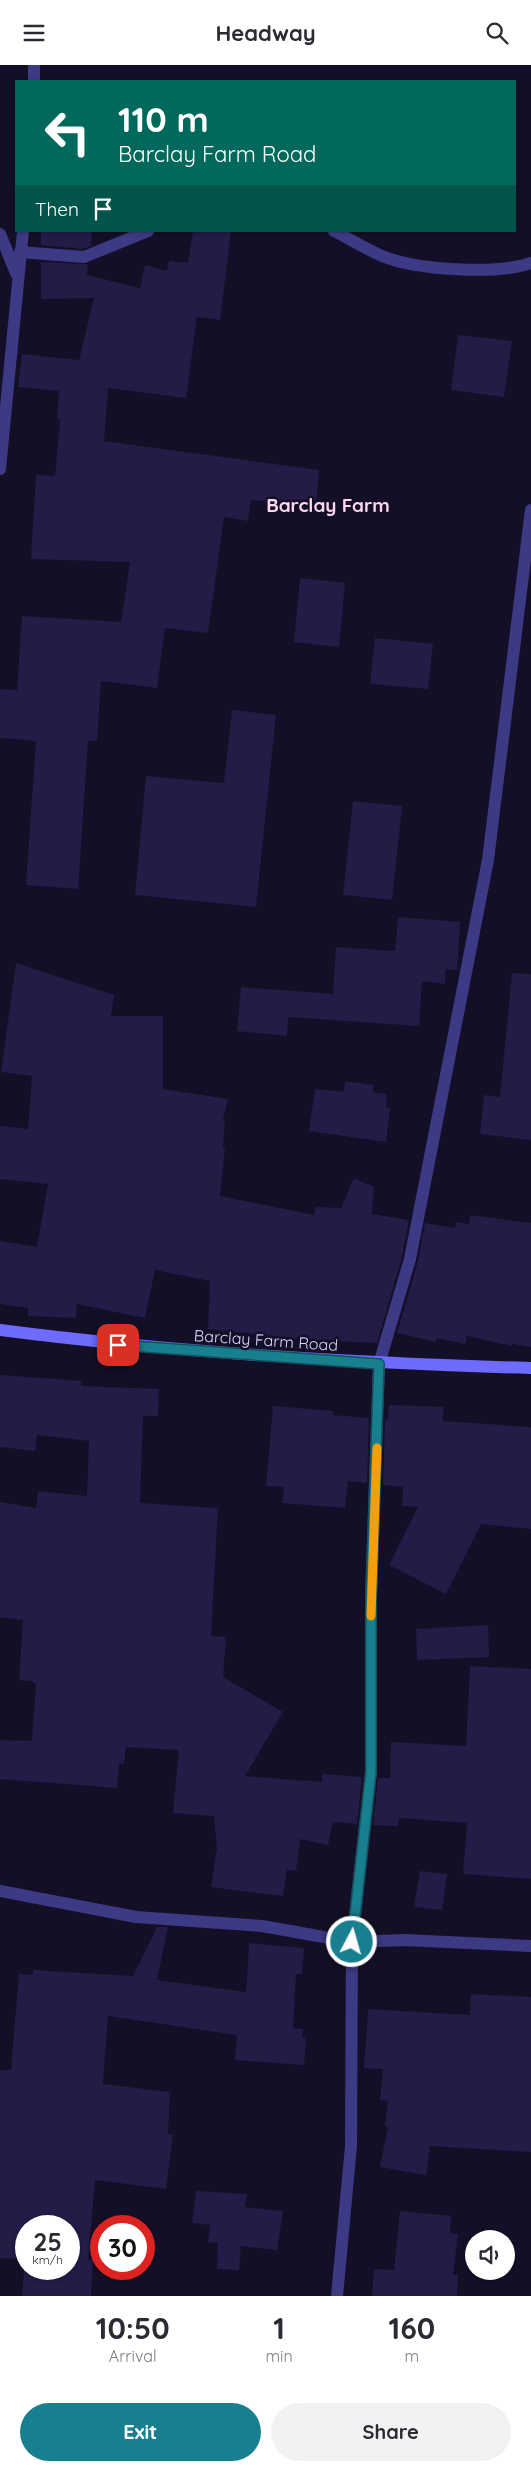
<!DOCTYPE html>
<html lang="en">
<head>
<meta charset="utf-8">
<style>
  :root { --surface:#fff; --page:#f2f2f3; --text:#2b2b33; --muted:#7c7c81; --accent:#187f8f }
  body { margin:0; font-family:Quicksand,sans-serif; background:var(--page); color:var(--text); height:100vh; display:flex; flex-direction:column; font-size:19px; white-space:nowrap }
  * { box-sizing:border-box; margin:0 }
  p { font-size:16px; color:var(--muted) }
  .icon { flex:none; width:28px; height:28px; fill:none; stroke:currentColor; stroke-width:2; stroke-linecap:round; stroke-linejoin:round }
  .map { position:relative; height:2231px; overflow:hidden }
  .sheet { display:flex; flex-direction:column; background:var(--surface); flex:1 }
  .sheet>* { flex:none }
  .top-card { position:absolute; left:15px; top:15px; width:501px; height:152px; border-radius:0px; box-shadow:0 1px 4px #0004; background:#00695c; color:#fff; overflow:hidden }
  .buttons { position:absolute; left:465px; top:2165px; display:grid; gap:10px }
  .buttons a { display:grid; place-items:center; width:50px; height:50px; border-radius:50%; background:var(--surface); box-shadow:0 1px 4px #0004; font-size:25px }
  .speed { position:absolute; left:15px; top:2150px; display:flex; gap:10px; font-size:25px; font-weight:700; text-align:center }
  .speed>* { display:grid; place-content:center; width:65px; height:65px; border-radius:50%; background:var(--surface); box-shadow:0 1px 4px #0004; line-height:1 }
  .speed small { font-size:12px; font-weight:400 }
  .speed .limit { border:8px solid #d22; background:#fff; color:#111 }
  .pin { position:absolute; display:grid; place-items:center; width:42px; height:42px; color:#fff; margin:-21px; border-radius:10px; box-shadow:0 2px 8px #0006 }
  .me { position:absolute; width:55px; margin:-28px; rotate:6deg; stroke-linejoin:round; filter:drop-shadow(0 0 4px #0008) }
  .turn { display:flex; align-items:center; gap:18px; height:105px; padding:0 20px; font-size:22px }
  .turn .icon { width:65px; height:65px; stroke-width:2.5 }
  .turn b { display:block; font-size:35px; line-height:42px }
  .then { display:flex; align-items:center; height:48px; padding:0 20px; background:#0003; gap:10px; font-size:19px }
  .eta { display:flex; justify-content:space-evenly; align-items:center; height:85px; text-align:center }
  .eta b { font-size:30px; font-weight:700; line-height:35px }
  .cta { display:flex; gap:10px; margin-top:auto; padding:10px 20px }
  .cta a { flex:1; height:58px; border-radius:30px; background:var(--accent); color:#fff; font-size:20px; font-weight:700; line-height:58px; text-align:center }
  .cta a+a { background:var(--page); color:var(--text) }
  header { display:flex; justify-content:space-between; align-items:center; height:65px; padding:0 20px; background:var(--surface); font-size:22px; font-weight:700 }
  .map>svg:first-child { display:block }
  .building { fill:#241b47; fill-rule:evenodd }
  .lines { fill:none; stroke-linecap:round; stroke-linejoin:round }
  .street { stroke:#3d3a85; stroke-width:12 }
  .secondary { stroke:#6f6bff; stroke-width:12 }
  .route-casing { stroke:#10535d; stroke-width:12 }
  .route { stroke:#187f8f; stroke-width:9 }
  .slow { stroke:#f59e0b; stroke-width:9 }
  .labels { text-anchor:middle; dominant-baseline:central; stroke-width:5; stroke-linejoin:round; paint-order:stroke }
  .street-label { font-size:16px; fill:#d9d4ff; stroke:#130f26 }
  .quarter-label { font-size:19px; font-weight:bold; fill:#ffd6f0; stroke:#130f26 }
</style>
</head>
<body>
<header><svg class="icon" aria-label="menu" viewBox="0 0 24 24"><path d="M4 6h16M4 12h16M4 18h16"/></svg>Headway<svg class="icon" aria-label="search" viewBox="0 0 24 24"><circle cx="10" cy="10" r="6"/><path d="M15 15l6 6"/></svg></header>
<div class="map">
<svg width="531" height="2231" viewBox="0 0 531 2231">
  <rect width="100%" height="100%" fill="#130f26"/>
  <g class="building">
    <polygon points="41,166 92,166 91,181 83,184 41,180"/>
    <polygon points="193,166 231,166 220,255 197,252 186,333 108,323 104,376 319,405 316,442 251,435 248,456 224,452 208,568 165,563 157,623 101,616 97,676 88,676 78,824 26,820 36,676 0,673 0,624 17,625 22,551 121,557 130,497 31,494 36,410 55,411 60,354 57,354 59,326 18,322 22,289 79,295 94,233 41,234 41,197 88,199 87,210 140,223 145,200 167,206 169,196 188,198"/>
    <polygon points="458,270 512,276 504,332 451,325"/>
    <polygon points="300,513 345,518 339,582 294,577"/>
    <polygon points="375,573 433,579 428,624 370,619"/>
    <polygon points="232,645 276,650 256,842 135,830 146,711 224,718"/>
    <polygon points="353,736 402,741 392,835 343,830"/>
    <polygon points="398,852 460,857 457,905 446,904 445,919 422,916 419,961 288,952 287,971 237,966 241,922 333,929 336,882 395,886"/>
    <polygon points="16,898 114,930 111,951 163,951 163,1024 228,1034 223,1055 225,1056 223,1083 225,1083 220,1131 314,1150 315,1142 341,1143 354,1113 374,1122 372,1149 409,1155 402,1192 377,1278 310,1275 208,1264 210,1216 155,1205 145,1253 77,1239 76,1253 28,1251 28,1243 0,1239 0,1176 37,1182 48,1119 0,1114 0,1061 28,1064 32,1011 1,1007"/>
    <polygon points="512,908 531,909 531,1075 480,1069 484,1030 500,1032"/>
    <polygon points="345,1016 374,1020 373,1027 387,1029 386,1042 390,1043 386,1077 309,1066 315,1024 344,1027"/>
    <polygon points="470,1150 531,1158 531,1282 512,1279 512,1281 467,1271 465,1279 437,1273 436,1277 397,1268 418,1196 425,1158 455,1163 456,1157 469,1159"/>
    <polygon points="0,1310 81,1316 81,1321 159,1324 158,1351 143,1351 140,1438 218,1443 211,1571 226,1572 223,1612 283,1647 245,1711 322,1717 322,1709 362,1712 357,1759 333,1757 328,1780 300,1774 296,1806 287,1805 283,1831 211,1822 217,1783 214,1751 173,1748 179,1685 126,1682 124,1699 119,1698 117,1723 0,1714 0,1675 32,1676 36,1619 33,1618 33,1616 19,1615 23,1555 0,1552 0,1437 36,1443 38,1426 87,1431 89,1376 37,1370 35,1386 0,1382"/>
    <polygon points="389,1340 444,1342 442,1356 531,1362 531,1464 481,1459 446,1529 389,1500 418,1442 402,1441 403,1422 383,1420 385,1354 388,1355"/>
    <polygon points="273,1341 334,1346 333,1350 369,1353 367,1418 348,1416 345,1443 282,1438 284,1422 266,1421"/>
    <polygon points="488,1560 489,1592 417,1595 416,1564"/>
    <polygon points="470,1601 531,1604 531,1814 463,1809 467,1758 399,1753 398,1761 373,1760 378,1713 390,1713 391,1677 466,1681"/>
    <polygon points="420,1806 447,1809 442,1845 414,1842"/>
    <path d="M157 1862H168L157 1915 246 1927 249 1878 304 1883 302 1909H296L293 1963 303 1964 302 1972H306L304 2000 235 1995 237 1970 108 1951 103 2019 170 2027 168 2069H173L166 2124 95 2115 88 2194 93 2195 91 2231H22L25 2194 0 2193V2005H11L19 1909 33 1910V1905L133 1911ZM26 2161H69V2204H26Z"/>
    <polygon points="471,1929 531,1932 531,2087 430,2081 426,2110 380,2102 388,2062 385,2061 388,2036 380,2035 383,2004 364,2003 368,1944 470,1950"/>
    <polygon points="196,2126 247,2129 245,2142 283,2146 277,2185 241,2181 239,2205 217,2204 218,2178 208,2177 210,2160 192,2158"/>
    <polygon points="400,2146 451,2151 450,2168 458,2169 453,2210 458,2210 457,2231 372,2231 374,2204 394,2205"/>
  </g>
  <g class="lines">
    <g class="street">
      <polyline points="34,16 34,0"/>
      <path d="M334 166C350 174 366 184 382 191 416 205 497 210 531 198"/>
      <polyline points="0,169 16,208"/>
      <polyline points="20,187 84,192 148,166"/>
      <polyline points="0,404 23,166"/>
      <polyline points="0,1826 136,1852 262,1861 352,1877 405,1875 531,1881"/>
      <polyline points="337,2231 351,2081 352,1877 371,1707 371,1532 379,1299 410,1194 488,795 531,445"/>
    </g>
    <path class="secondary" d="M0 1265C177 1288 353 1298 531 1303"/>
  </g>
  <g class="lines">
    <g class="route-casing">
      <polyline id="route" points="118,1280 379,1299 371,1532 371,1707 352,1877"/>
    </g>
    <use href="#route" class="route"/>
    <polyline class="slow" points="371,1551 377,1383"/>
  </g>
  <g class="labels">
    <g class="street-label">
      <text transform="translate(266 1275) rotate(4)">Barclay Farm Road</text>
    </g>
    <g class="quarter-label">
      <text x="328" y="440">Barclay Farm</text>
    </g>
  </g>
</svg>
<div class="buttons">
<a><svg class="icon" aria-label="sound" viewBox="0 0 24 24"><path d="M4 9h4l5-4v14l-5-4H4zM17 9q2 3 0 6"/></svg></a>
</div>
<div class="speed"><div>25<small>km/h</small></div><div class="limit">30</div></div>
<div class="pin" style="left:118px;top:1280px;background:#d93025"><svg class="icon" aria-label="arrive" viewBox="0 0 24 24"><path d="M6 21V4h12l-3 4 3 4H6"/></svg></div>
<svg class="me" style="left:352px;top:1877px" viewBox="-20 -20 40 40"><circle r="17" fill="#187f8f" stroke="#fff" stroke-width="3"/><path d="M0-11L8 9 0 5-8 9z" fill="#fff"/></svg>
<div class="top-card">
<div class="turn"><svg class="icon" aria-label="left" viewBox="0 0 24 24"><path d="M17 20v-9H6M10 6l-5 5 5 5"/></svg><div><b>110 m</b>Barclay Farm Road</div></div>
<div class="then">Then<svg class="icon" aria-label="arrive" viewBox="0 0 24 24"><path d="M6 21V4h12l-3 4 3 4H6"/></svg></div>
</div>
</div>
<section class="sheet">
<div class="eta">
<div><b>10:50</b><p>Arrival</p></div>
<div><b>1</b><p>min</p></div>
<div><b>160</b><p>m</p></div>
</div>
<div class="cta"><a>Exit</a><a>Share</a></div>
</section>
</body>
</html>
